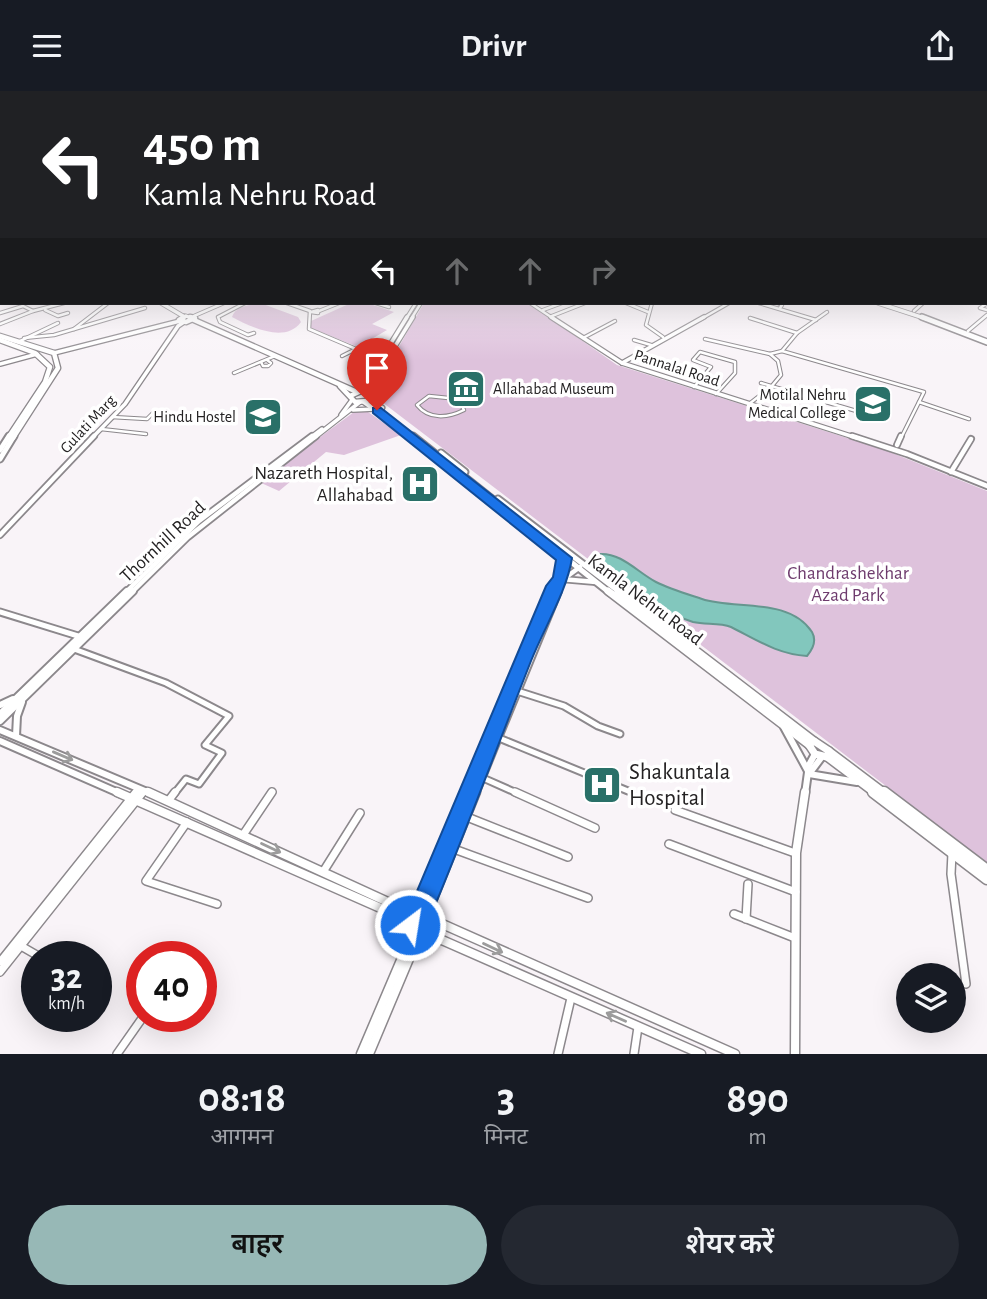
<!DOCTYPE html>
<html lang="hi">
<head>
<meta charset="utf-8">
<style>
  :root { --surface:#171b24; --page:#242831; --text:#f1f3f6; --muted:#9ea1a6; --accent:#97b8b6 }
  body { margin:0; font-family:"Alegreya Sans","Noto Sans Devanagari",sans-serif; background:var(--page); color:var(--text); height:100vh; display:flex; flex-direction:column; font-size:26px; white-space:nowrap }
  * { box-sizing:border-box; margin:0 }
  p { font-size:23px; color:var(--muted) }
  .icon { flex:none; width:38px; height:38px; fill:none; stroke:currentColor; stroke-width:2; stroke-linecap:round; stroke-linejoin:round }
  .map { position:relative; height:963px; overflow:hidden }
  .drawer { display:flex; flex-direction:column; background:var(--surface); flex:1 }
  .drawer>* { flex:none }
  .banner { position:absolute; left:0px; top:0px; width:987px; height:214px; box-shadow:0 7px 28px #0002; background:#202124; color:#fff; overflow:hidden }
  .tools { position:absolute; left:896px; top:872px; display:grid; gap:14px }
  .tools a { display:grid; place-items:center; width:70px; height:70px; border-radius:50%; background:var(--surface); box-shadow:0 7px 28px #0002; font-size:35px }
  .speed { position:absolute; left:21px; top:850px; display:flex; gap:14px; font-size:35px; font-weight:700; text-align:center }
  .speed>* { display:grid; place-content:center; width:91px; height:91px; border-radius:50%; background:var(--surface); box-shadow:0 7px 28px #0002; line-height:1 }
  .speed small { font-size:18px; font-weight:400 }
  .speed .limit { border:10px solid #d22; background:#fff; color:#111 }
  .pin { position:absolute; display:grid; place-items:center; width:60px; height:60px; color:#fff; margin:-72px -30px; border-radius:50% 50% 50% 0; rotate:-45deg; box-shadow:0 0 7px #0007 }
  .pin .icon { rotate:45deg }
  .me { position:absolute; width:77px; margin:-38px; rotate:31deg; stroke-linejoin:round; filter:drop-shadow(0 0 5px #0008) }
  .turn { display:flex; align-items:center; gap:24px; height:147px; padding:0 28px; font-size:32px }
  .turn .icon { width:91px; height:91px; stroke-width:2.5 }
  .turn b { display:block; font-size:49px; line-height:60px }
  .lanes { display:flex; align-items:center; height:66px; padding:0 28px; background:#0003; justify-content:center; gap:35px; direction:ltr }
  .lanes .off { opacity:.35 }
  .eta { display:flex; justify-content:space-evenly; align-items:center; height:119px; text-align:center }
  .eta b { font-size:42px; font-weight:600; line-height:49px }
  .cta { display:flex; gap:14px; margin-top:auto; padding:14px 28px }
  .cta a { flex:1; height:80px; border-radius:42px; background:var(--accent); color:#111; font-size:28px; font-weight:600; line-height:80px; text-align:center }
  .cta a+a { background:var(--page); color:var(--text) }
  header { display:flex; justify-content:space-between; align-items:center; height:91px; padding:0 28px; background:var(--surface); font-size:32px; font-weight:600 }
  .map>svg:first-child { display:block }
  .green { fill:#dec2dc }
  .water { fill:#82c7bd; stroke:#66968f; stroke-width:2 }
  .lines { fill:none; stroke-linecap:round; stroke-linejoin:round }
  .minor-far3-casing { stroke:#8c888c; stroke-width:4.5 }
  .minor-far2-casing { stroke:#8c888c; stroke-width:8 }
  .minor-far1-casing { stroke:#8c888c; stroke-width:9 }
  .minor-casing { stroke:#8c888c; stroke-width:10 }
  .tertiary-far4-casing { stroke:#8c888c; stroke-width:4.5 }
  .tertiary-far3-casing { stroke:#8c888c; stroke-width:6 }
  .tertiary-far2-casing { stroke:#8c888c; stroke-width:8 }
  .tertiary-far1-casing { stroke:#8c888c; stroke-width:10 }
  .tertiary-casing { stroke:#8c888c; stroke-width:11 }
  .secondary-far4-casing { stroke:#8c888c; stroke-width:5 }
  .secondary-far3-casing { stroke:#8c888c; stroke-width:7 }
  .secondary-far2-casing { stroke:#8c888c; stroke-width:9 }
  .secondary-far1-casing { stroke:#8c888c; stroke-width:10 }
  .secondary-casing { stroke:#8c888c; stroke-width:13 }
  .primary-far1-casing { stroke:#8c888c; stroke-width:5 }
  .primary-casing { stroke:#8c888c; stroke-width:8 }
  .minor-far3 { stroke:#fff; stroke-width:2.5 }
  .minor-far2 { stroke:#fff; stroke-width:4.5 }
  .minor-far1 { stroke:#fff; stroke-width:5 }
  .minor { stroke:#fff; stroke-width:7 }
  .tertiary-far4 { stroke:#fff; stroke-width:2.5 }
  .tertiary-far3 { stroke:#fff; stroke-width:3.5 }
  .tertiary-far2 { stroke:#fff; stroke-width:4.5 }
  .tertiary-far1 { stroke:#fff; stroke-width:6 }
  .tertiary { stroke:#fff; stroke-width:8 }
  .secondary-far4 { stroke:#fff; stroke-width:3.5 }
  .secondary-far3 { stroke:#fff; stroke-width:4.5 }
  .secondary-far2 { stroke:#fff; stroke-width:5 }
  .secondary-far1 { stroke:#fff; stroke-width:7 }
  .secondary { stroke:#fff; stroke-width:10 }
  .primary-far1 { stroke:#fff; stroke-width:3.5 }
  .primary { stroke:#fff; stroke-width:5 }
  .oneway { stroke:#9c9c9c }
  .route { fill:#1a73e8; stroke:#114b97; stroke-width:2 }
  .labels { text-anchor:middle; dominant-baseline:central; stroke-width:7; stroke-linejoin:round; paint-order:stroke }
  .far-street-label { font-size:16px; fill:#242223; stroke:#fff }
  .far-poi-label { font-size:16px; fill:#242223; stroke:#fff; text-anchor:end }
  .poi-label { font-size:19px; fill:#242223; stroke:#fff; text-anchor:end }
  .street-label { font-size:19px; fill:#242223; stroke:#fff }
  .park-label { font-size:19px; fill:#6e3b6d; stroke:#fff }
  .near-poi-label { font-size:23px; fill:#242223; stroke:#fff; text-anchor:start }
</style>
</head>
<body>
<header><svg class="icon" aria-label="menu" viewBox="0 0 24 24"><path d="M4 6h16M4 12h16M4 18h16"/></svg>Drivr<svg class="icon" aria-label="share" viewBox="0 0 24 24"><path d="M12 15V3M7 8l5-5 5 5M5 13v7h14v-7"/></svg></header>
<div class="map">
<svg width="987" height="963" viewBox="0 0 987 963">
  <rect width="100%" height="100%" fill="#f9f4f8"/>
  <g class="green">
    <polygon points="351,212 367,212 394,221 372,233 387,239 358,256 311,237 311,230"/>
    <polygon points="424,212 528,212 617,274 885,359 987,400 987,772 378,308 378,292"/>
    <path d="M263 213 298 226 301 231C285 253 251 236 232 226 235 215 252 213 263 213Z"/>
    <polygon points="365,319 401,344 344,364 326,361 279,400 259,391 354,321"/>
  </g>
  <path class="water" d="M600 463C622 462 637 481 656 491 670 498 687 503 702 508 735 519 789 506 812 541 817 550 813 558 807 565 777 563 757 549 731 536 719 531 706 534 693 531 659 521 623 492 597 468Z"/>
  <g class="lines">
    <g class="minor-far3-casing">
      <g id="minor-far3">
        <polyline points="985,150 987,148"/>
        <polyline points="245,212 218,226 220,231 248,244 254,242"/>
        <polyline points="287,212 310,220 309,238 356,258 342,265"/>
        <polyline points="376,212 389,216"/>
        <polyline points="626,212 648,221"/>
        <polyline points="652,212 646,234 663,246"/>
        <polyline points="759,212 816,229"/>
        <polyline points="778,212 782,214 780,217"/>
        <polyline points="986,213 980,217 987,219"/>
        <polyline points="45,219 58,225 68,222"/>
        <polygon points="318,219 318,222 311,221"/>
        <polyline points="543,219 562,212"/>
        <polyline points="33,220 64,212"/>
        <polyline points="319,220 339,212"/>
        <polyline points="914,220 923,212"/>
        <polyline points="827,221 797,242 782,260 924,301 901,347"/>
        <polyline points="0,222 23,215 33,220 0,233"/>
        <polyline points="552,225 585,212"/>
        <polyline points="750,227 797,242"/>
        <polyline points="74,238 108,212"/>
        <polyline points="968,240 987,224"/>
        <polyline points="24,247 54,244 145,217"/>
        <polyline points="583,247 615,230"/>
        <polyline points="705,248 770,263 782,260"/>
        <polyline points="634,249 651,254"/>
        <polyline points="18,251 58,232"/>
        <polyline points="356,258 385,262"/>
        <polyline points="261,271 263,275 268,275 271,272 267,269"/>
        <polyline points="234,282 275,265"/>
        <polyline points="761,292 870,324 882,312"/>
        <polyline points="694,296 711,276 693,269 700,261 735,271 735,282 716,303"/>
        <path d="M429 305 458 308 464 319C448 327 429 329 417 314Z"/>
        <polyline points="919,311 969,328"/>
        <polyline points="749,313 771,296 781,284 778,270 770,263"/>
        <polyline points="112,326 147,328 155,320 174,327"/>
        <polyline points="101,338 146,343"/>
      </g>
    </g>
    <g class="minor-far2-casing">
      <g id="minor-far2">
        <polyline points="897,354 901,345"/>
        <polyline points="951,381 971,348"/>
      </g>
    </g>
    <g class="minor-far1-casing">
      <g id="minor-far1">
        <polyline points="0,521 78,545"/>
        <polyline points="74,558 166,592 229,625 205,654 222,662 199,693 186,688 174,703"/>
        <polyline points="517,600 564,615 598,635 620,643"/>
        <polyline points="499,647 628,700"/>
        <polyline points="483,687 519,703"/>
        <polyline points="135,703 139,698"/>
        <polyline points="142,703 144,700"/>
      </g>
    </g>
    <g class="minor-casing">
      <g id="minor">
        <polyline points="515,701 595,737"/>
        <polyline points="169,709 175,701"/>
        <polyline points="675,719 795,762"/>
        <polyline points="467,726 568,766"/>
        <polyline points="187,731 146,790 217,813"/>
        <polyline points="243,744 272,701"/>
        <polyline points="669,753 796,801"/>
        <polyline points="454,758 588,807"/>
        <polyline points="952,762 951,783 966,893"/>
        <polyline points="323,781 360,722"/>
        <polyline points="734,823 795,847"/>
        <polyline points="746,828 748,793"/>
        <polyline points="21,855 40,866"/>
        <polyline points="0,871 136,701"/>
        <polyline points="0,881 143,701"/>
        <polyline points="117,963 143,926"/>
        <polyline points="558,963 571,907"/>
        <polyline points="634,963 638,936"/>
      </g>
    </g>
    <g class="tertiary-far4-casing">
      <g id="tertiary-far4">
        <polyline points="530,212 554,228"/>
        <polyline points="194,225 224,212"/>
        <polyline points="406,228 416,212"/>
        <polyline points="411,228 421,212"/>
        <polyline points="701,228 729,212"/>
      </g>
    </g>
    <g class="tertiary-far3-casing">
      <g id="tertiary-far3">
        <polyline points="551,226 622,272 857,347"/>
        <polyline points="54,262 180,230"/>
        <polyline points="622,272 704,226"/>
        <polyline points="0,273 37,263"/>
        <polyline points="358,300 367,291 407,226"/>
        <polyline points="371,302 373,291 413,226"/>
        <polyline points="353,319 375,318"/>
        <polyline points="341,324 352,309"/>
        <polyline points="92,347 125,313 178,235 184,231"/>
        <polyline points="310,347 322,338"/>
        <polyline points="314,347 360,311"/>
      </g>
    </g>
    <g class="tertiary-far2-casing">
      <g id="tertiary-far2">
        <polyline points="852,345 907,363 987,395"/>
        <polyline points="0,444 94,345"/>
        <polyline points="561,488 596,491"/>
        <polyline points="125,502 199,430 312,345"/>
        <polyline points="131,502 188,446 316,345"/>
        <polyline points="551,502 554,495 580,476"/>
        <polyline points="557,502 564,467"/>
      </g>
    </g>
    <g class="tertiary-far1-casing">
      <g id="tertiary-far1">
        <polyline points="0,614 13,608"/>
        <polyline points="0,623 127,500"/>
        <polyline points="0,630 133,500"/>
        <polyline points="784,636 808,680"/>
        <polyline points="0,639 152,703"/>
        <polyline points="16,645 17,625 22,611"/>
        <polyline points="0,650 121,703"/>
        <polyline points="809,683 857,691"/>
        <polyline points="809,683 821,667"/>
        <polyline points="469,703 552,500"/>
        <polyline points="475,703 558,500"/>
        <polyline points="805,703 809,674 815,663"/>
      </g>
    </g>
    <g class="tertiary-casing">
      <g id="tertiary">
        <polyline points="117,701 410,830"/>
        <polyline points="148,701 414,823"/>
        <polyline points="421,820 470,701"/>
        <circle cx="420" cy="832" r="11"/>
        <polyline points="427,822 476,701"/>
        <polyline points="431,828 735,963"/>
        <polyline points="426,842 701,963"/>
        <polyline points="361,963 413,841"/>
        <polyline points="369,963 419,844"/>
        <polyline points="795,963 796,762 805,701"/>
      </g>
    </g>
    <g class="secondary-far4-casing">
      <g id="secondary-far4">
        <polyline points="161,212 183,225"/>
        <polyline points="181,228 186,225 193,228"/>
      </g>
    </g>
    <g class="secondary-far3-casing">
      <g id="secondary-far3">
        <polyline points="184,226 179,229 186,231 195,227 190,226"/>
        <polyline points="194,229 357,301"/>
        <polyline points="0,245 54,262 58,277 13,347"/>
        <polyline points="0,249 35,262 50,276 45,291 8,347"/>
        <polyline points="340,295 355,311 367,310 371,304 361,300 350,305"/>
        <polyline points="369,308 382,317"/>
        <polyline points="364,311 415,347"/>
      </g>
    </g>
    <g class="secondary-far2-casing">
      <g id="secondary-far2">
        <polyline points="413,345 610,502"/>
        <polyline points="0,359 9,345"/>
        <polyline points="441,362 465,381"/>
        <polyline points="0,368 14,345"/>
        <polyline points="498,408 621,502"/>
      </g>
    </g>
    <g class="secondary-far1-casing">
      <g id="secondary-far1">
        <polyline points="608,500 809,654"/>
        <polyline points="618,500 814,650"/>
        <polygon points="814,650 829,660 827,666 815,663 809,654"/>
        <polyline points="829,660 886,703"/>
        <polyline points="827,666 876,703"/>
      </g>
    </g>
    <g class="secondary-casing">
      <g id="secondary">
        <polyline points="873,701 987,788"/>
        <polyline points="884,701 987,779"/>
      </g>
    </g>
    <g class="primary-far1-casing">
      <polyline id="primary-far1" points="878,212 927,228"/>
    </g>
    <g class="primary-casing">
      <polyline id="primary" points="922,226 987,251"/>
    </g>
    <use href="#minor-far3" class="minor-far3"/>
    <use href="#minor-far2" class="minor-far2"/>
    <use href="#minor-far1" class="minor-far1"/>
    <use href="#minor" class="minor"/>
    <use href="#tertiary-far4" class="tertiary-far4"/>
    <use href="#tertiary-far3" class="tertiary-far3"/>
    <use href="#tertiary-far2" class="tertiary-far2"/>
    <use href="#tertiary-far1" class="tertiary-far1"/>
    <use href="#tertiary" class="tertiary"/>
    <use href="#secondary-far4" class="secondary-far4"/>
    <use href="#secondary-far3" class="secondary-far3"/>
    <use href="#secondary-far2" class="secondary-far2"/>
    <use href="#secondary-far1" class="secondary-far1"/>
    <use href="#secondary" class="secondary"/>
    <use href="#primary-far1" class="primary-far1"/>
    <use href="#primary" class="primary"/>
  </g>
  <defs><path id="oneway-shaft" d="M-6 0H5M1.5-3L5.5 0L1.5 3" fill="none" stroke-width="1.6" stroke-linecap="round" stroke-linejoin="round" transform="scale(1.75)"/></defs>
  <g class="oneway">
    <use href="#oneway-shaft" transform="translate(63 665) rotate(23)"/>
    <use href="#oneway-shaft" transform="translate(271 757) rotate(25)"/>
    <use href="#oneway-shaft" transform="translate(493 857) rotate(25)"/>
    <use href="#oneway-shaft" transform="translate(616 926) rotate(-156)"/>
  </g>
  <linearGradient id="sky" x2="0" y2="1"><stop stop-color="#7fbcd7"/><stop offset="0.5" stop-color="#fcfafc"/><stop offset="1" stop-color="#fcfafc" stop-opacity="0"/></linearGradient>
  <rect width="987" height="270" fill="url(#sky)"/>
  <path class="route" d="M373 317H381L572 467C567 500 544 537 531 570 497 656 465 743 429 829L423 832 419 843 410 846 401 843 398 834 405 815 412 812 546 495 553 486 556 469 373 322Z"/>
  <defs>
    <g id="museum-square" transform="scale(2.0125)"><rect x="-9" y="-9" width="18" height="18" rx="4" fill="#297068" stroke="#fff"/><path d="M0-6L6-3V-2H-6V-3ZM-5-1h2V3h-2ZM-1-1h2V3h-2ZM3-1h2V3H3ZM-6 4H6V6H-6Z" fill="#fff"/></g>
    <g id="university-square" transform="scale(2.0125)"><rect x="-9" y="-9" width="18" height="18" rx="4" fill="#297068" stroke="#fff"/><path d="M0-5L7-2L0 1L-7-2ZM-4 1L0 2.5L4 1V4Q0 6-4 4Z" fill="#fff"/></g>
    <g id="hospital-square" transform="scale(2.0125)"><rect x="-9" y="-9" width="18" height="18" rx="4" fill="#297068" stroke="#fff"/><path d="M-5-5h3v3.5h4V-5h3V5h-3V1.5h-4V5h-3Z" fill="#fff"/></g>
  </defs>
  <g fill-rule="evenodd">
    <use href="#museum-square" x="466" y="298"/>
    <use href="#university-square" x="873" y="313"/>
    <use href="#university-square" x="263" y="326"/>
    <use href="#hospital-square" x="420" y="393"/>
    <use href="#hospital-square" x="602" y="694"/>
  </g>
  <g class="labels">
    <g class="far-street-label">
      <text transform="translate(677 277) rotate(18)">Pannalal Road</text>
      <text transform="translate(88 333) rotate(-47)">Gulati Marg</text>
    </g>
    <g class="far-poi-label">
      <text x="493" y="298" text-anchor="start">Allahabad Museum</text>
      <text x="846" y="304">Motilal Nehru<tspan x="846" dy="18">Medical College</tspan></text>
      <text x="236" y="326">Hindu Hostel</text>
    </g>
    <g class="poi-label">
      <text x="393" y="382">Nazareth Hospital,<tspan x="393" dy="22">Allahabad</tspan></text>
    </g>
    <g class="street-label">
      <text transform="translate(163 451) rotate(-43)">Thornhill Road</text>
      <text transform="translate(645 509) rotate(37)">Kamla Nehru Road</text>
    </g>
    <g class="park-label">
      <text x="848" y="482">Chandrashekhar<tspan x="848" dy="22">Azad Park</tspan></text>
    </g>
    <g class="near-poi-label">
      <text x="629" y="681">Shakuntala<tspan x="629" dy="26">Hospital</tspan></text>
    </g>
  </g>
</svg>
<div class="tools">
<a><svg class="icon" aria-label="layers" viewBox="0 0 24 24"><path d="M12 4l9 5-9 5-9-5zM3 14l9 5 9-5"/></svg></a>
</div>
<div class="speed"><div>32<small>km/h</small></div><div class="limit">40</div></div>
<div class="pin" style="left:377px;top:319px;background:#d93025"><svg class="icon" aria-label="arrive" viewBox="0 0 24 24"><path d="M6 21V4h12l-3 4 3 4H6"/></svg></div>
<svg class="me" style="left:410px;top:834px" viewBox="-20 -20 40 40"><circle r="17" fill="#1a73e8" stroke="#fff" stroke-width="3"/><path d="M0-11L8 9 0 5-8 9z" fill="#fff"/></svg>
<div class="banner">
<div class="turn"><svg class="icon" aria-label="left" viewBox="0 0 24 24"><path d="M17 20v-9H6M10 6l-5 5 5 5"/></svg><div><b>450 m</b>Kamla Nehru Road</div></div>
<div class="lanes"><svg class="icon" aria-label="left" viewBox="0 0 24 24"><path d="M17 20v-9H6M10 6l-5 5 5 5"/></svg><svg class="icon off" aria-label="ahead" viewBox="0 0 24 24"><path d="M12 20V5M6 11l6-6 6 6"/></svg><svg class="icon off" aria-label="ahead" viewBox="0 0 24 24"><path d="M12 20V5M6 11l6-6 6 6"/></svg><svg class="icon off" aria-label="right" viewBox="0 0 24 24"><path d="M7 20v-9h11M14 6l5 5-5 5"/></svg></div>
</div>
</div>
<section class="drawer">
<div class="eta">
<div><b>08:18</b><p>आगमन</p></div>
<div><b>3</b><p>मिनट</p></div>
<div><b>890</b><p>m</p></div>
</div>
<div class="cta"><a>बाहर</a><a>शेयर करें</a></div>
</section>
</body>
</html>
